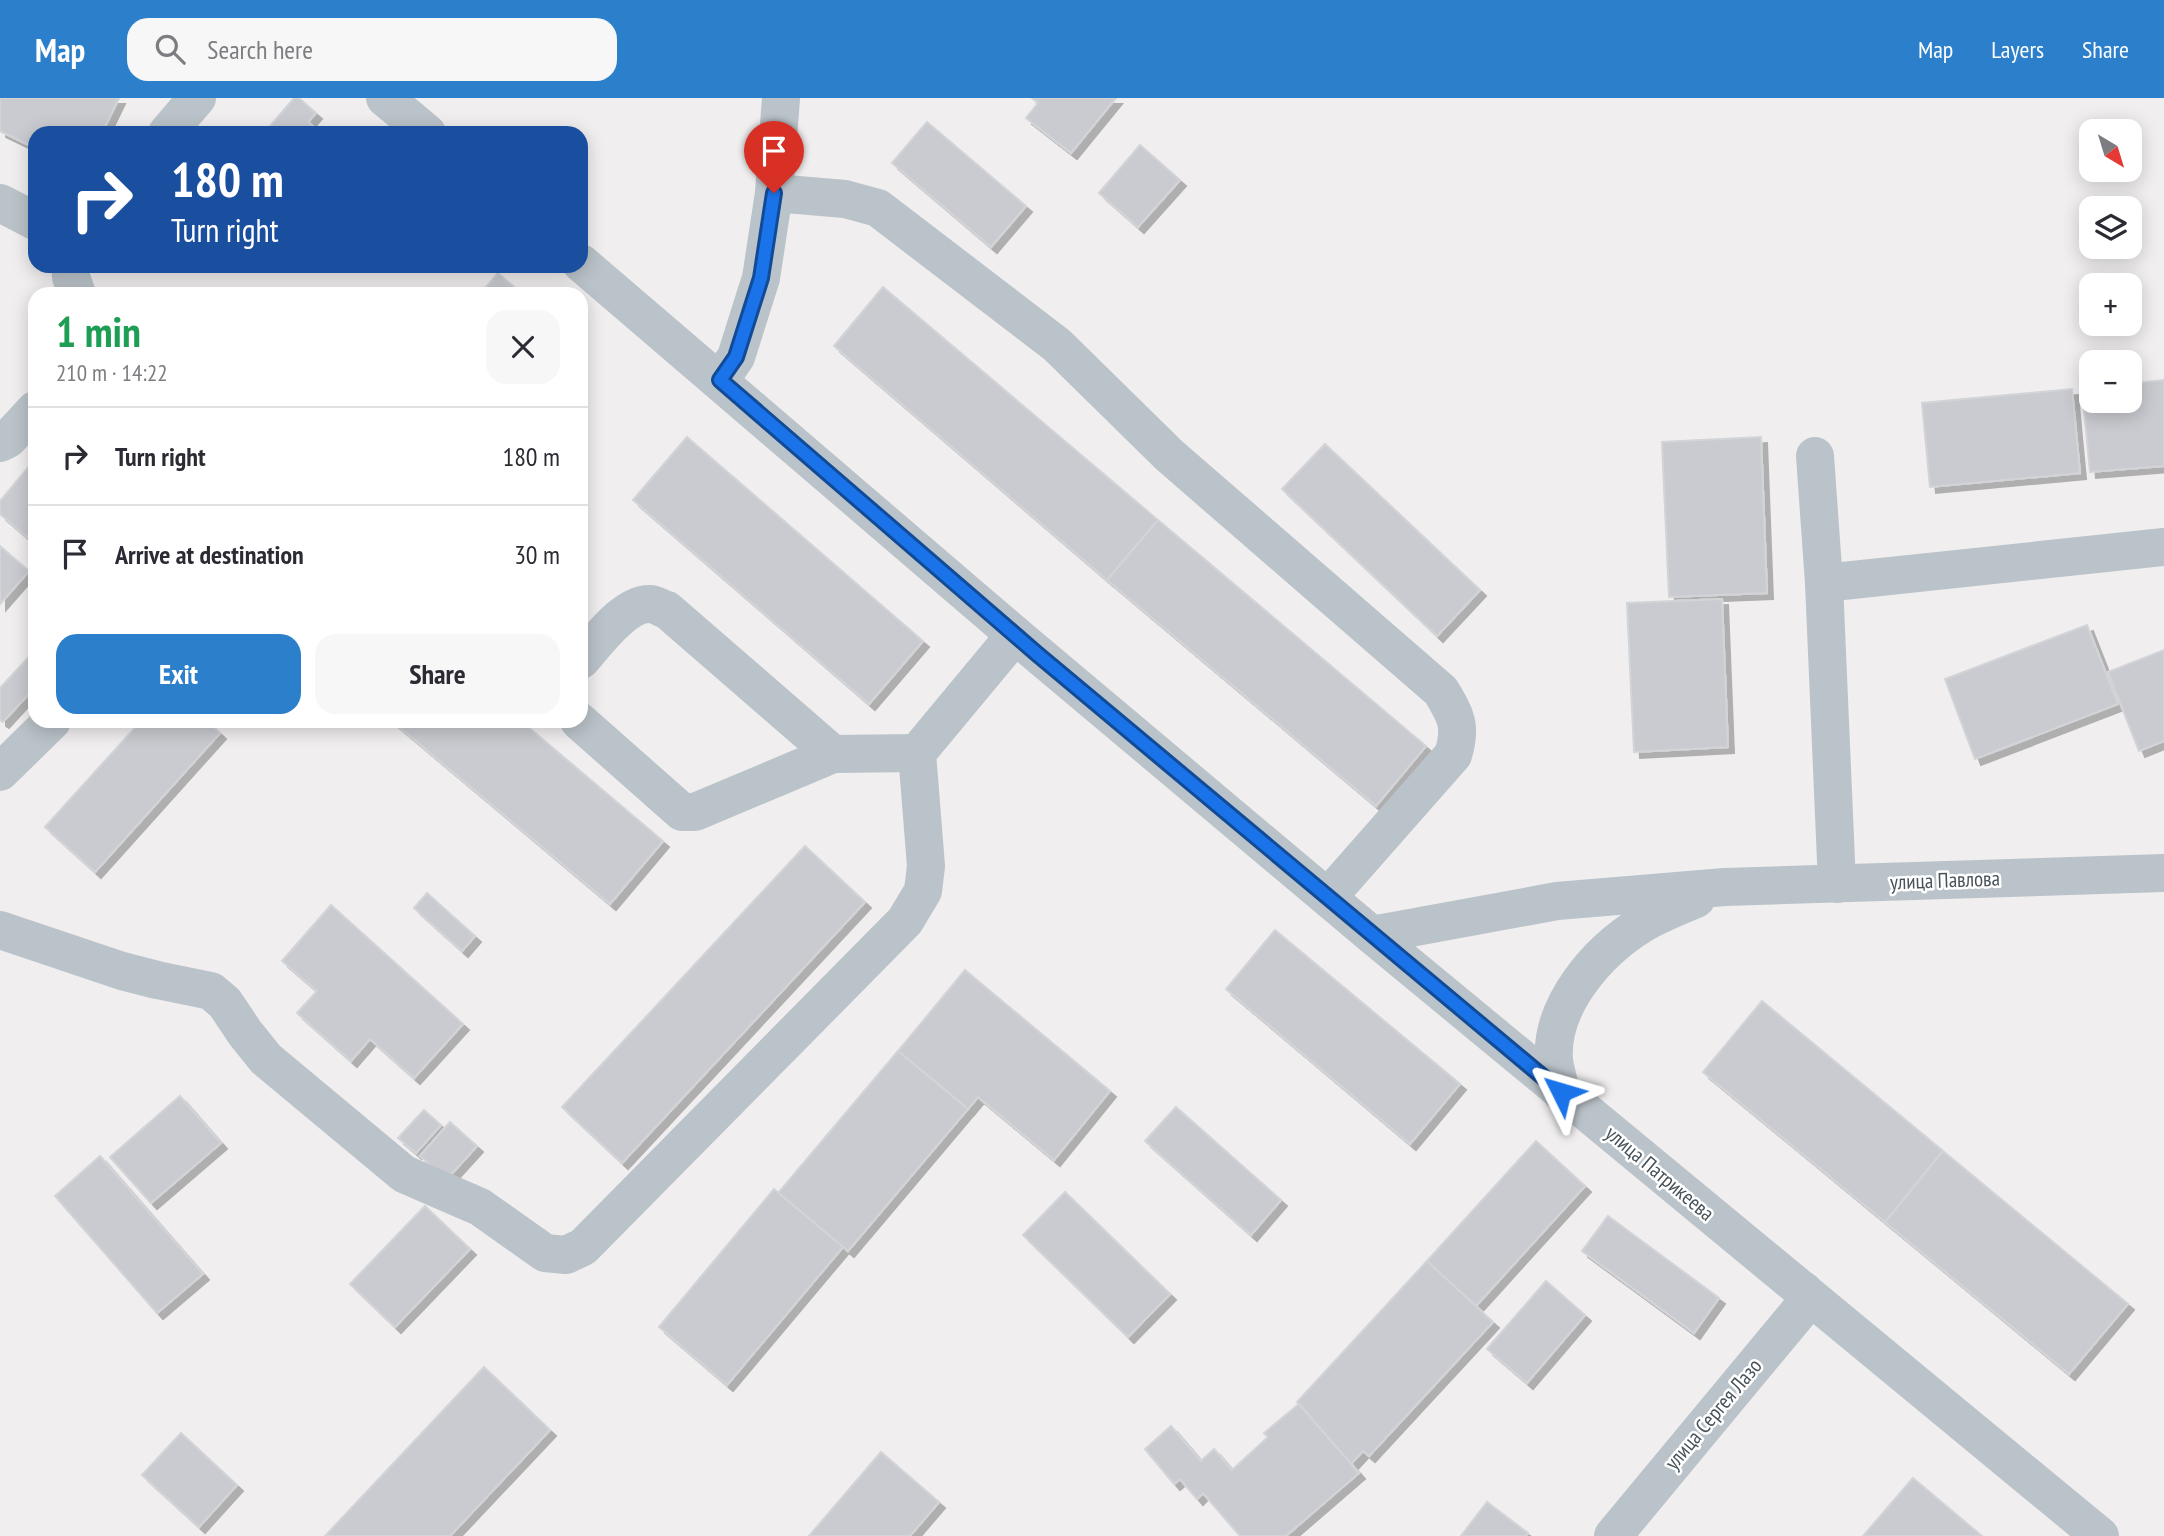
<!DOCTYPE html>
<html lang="en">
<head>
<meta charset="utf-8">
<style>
  :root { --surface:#fff; --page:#f7f7f7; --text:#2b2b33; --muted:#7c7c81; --line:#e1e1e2; --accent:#2c7fcb }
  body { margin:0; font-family:"PT Sans Narrow",sans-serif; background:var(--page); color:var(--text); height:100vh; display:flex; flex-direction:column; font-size:26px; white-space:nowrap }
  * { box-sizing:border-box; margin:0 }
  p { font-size:23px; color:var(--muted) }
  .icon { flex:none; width:38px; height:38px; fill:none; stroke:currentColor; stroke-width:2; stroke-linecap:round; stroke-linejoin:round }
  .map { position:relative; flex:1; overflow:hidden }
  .drawer { position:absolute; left:28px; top:189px; width:560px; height:441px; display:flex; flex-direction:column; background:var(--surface); border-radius:21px; box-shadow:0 4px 18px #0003 }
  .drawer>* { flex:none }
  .banner { position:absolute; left:28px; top:28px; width:560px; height:147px; border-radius:21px; box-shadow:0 4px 18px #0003; background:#1a4fa0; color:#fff; overflow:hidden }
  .needle { width:46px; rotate:142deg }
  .fabs { position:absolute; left:2079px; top:21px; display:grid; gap:14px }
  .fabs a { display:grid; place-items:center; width:63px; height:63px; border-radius:14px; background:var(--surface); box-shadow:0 4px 18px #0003; font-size:35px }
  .pin { position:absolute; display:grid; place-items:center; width:60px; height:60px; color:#fff; margin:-72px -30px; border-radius:50% 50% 50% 0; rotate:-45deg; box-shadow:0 0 7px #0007 }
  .pin .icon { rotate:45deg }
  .me { position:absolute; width:77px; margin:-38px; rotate:310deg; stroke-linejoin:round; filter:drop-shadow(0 0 5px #0008) }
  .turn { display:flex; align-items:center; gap:24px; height:147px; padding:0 28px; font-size:32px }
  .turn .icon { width:91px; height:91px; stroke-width:2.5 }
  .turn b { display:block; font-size:49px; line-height:60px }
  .round { display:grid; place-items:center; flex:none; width:74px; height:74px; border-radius:21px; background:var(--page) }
  .head { display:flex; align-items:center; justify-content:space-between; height:119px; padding:0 28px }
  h1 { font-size:42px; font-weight:600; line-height:52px; color:#1e9e55 }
  .cta { display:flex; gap:14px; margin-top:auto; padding:14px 28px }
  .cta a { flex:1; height:80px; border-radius:21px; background:var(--accent); color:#fff; font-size:28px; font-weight:600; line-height:80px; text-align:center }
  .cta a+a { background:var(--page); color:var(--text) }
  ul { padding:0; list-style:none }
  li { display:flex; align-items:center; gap:21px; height:98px; padding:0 28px; border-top:2px solid var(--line) }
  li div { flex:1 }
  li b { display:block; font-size:26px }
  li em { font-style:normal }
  header { display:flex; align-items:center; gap:42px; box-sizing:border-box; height:98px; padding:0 35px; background:var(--accent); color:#fff }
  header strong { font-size:33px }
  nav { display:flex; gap:38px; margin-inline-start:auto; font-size:24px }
  .search { width:490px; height:63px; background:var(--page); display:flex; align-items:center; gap:18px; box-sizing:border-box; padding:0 24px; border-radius:21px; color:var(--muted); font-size:26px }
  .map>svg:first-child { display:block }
  .building { fill:#c9cbd0; stroke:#d2d4d8; stroke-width:2; filter:url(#shadow) }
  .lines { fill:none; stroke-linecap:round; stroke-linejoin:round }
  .minor { stroke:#bac3c9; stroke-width:38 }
  .route-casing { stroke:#114b97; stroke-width:18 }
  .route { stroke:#1a73e8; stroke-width:12 }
  .labels { text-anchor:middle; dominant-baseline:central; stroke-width:5; stroke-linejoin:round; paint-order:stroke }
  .street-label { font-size:21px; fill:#485259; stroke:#fff }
</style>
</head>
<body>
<header>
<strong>Map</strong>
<div class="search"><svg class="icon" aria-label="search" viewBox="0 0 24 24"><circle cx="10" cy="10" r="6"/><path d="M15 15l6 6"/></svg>Search here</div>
<nav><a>Map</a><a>Layers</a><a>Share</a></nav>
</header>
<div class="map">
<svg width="2164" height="1438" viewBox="0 0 2164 1438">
  <defs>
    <filter id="shadow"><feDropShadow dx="6" dy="6" stdDeviation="0" flood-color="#0004"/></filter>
  </defs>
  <rect width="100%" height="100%" fill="#f0eeee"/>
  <g class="building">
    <polygon points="0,0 119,0 102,35 35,35 35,50 0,33"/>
    <polygon points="294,0 299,0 316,15 308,24 321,35 264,35"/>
    <polygon points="1032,0 1116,0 1071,55 1026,20 1038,5"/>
    <polygon points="927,24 1026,108 991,149 892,65"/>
    <polygon points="1140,47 1180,82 1138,129 1099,95"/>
    <polygon points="498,175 522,196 480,196"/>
    <polygon points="883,189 1158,422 1107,482 834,248"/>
    <polygon points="2164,282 2164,368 2090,374 2082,290 2091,289 2091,303 2130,303 2130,286"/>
    <polygon points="2072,291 2080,375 1930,389 1922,305"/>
    <polygon points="687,339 923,543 869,606 633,402"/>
    <polygon points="1761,339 1767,495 1669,499 1662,344"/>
    <polygon points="1325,346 1480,492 1437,538 1282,391"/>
    <polygon points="35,361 35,429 27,439 0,416 0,403"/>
    <polygon points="1158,422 1426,648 1376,708 1107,482"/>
    <polygon points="0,448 29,473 0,506"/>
    <polygon points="1722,501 1728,649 1634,654 1627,505"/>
    <polygon points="2087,527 2118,606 1975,661 1945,581"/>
    <polygon points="35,552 35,589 3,624 0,622 0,590"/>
    <polygon points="2164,552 2164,643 2139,653 2108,574"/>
    <polygon points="141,623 207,623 220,635 95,774 45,729"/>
    <polygon points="392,623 521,623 663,743 610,806"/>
    <polygon points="805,748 865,804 622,1065 562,1009"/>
    <polygon points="427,795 475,838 462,853 414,810"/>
    <polygon points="331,807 463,926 414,980 370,941 351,963 297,915 317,893 282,863"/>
    <polygon points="1275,832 1460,986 1410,1046 1226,891"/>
    <polygon points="965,872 1110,993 1054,1062 978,999 968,1011 898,953"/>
    <polygon points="1762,903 1943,1053 1885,1124 1703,974"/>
    <polygon points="898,953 968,1011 848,1153 778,1095"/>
    <polygon points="180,998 221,1045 151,1105 110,1059"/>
    <polygon points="1176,1009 1281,1102 1251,1137 1145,1043"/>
    <polygon points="424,1012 441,1027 416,1055 398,1040"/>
    <polygon points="450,1024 477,1048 447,1081 420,1058"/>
    <polygon points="1536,1043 1585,1088 1476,1208 1427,1163"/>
    <polygon points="1943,1053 2128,1206 2069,1276 1885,1124"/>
    <polygon points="100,1058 203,1176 157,1215 55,1098"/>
    <polygon points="774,1091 843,1149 727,1287 659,1229"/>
    <polygon points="1065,1094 1170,1196 1128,1239 1023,1137"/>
    <polygon points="425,1108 470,1151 395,1229 350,1186"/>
    <polygon points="1608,1118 1719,1200 1694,1235 1582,1153"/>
    <polygon points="1427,1163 1493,1224 1369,1358 1363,1353 1351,1366 1297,1304"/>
    <polygon points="1546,1183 1585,1217 1527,1285 1487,1251"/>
    <polygon points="484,1269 550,1332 450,1438 325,1438"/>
    <polygon points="1299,1306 1359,1375 1286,1438 1240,1438 1203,1395 1197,1401 1180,1381 1174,1386 1145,1351 1171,1328 1201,1363 1214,1351 1232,1372 1268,1339 1264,1335"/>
    <polygon points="181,1335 237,1387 199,1429 142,1377"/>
    <polygon points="881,1354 939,1404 910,1438 809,1438"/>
    <polygon points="1913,1380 1982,1438 1863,1438"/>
    <polygon points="1487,1404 1528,1435 1526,1438 1461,1438"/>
  </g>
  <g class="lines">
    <g class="minor">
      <polyline points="385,0 427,35"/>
      <polyline points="167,35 197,0"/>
      <path d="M774 95 845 101 878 110 1057 247 1169 357 1441 593C1456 618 1462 628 1453 657L1328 799"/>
      <polyline points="0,105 35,123"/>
      <polyline points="581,165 1015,537 1372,837 2100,1438"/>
      <polyline points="70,168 71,179 77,196"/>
      <polyline points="720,282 736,259 761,180 774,95 781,0"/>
      <polyline points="0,345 8,341 35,312"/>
      <polyline points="1815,358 1824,485"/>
      <path d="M581 562C596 545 625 504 651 506 655 506 662 511 667 512L833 656"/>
      <polyline points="579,623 682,714 695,714 833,656 917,655"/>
      <polyline points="0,674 52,623"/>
      <polyline points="1837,786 1824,485 2164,449"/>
      <polyline points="0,832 122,873 157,882 211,893 225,905 245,935 266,961 404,1076 480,1109 545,1155 566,1157 583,1149 905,823 923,793 926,768 917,655 1015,537"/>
      <polyline points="1372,837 1557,803 1725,789 2164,775"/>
      <path d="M1561 994C1559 983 1555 972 1554 962 1550 907 1598 853 1642 826 1659 816 1677 809 1696 801"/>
      <polyline points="1613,1438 1807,1204 1804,1193"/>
    </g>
  </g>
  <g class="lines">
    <g class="route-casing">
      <polyline id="route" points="774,95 761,180 736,259 720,282 1036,555 1561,994"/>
    </g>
    <use href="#route" class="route"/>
  </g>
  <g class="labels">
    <g class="street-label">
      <text transform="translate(1945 782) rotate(-2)">улица Павлова</text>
      <text transform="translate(1660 1075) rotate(40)">улица Патрикеева</text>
      <text transform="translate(1713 1316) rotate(-50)">улица Сергея Лазо</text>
    </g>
  </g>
</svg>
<div class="fabs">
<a><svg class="needle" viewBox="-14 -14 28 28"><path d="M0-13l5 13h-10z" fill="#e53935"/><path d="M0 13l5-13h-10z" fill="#7c7c81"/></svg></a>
<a><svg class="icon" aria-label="layers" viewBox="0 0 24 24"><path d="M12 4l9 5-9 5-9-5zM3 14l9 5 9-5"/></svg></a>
<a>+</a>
<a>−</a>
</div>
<div class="pin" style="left:774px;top:95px;background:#d93025"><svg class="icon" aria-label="arrive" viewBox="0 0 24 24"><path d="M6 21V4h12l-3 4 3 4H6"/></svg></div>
<svg class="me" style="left:1561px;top:994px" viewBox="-20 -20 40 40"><path d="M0-17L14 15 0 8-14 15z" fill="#1a73e8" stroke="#fff" stroke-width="4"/></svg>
<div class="banner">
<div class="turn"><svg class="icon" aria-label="right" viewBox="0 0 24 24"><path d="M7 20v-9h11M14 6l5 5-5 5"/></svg><div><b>180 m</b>Turn right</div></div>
</div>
<section class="drawer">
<div class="head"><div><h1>1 min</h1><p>210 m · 14:22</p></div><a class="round"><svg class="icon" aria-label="close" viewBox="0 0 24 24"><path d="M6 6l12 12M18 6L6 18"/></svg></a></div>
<ul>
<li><svg class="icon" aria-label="right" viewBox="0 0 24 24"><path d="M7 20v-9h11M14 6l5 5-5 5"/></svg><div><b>Turn right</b></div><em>180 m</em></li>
<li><svg class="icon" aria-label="arrive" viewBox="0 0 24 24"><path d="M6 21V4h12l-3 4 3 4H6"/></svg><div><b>Arrive at destination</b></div><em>30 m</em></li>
</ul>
<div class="cta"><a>Exit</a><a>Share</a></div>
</section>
</div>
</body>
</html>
